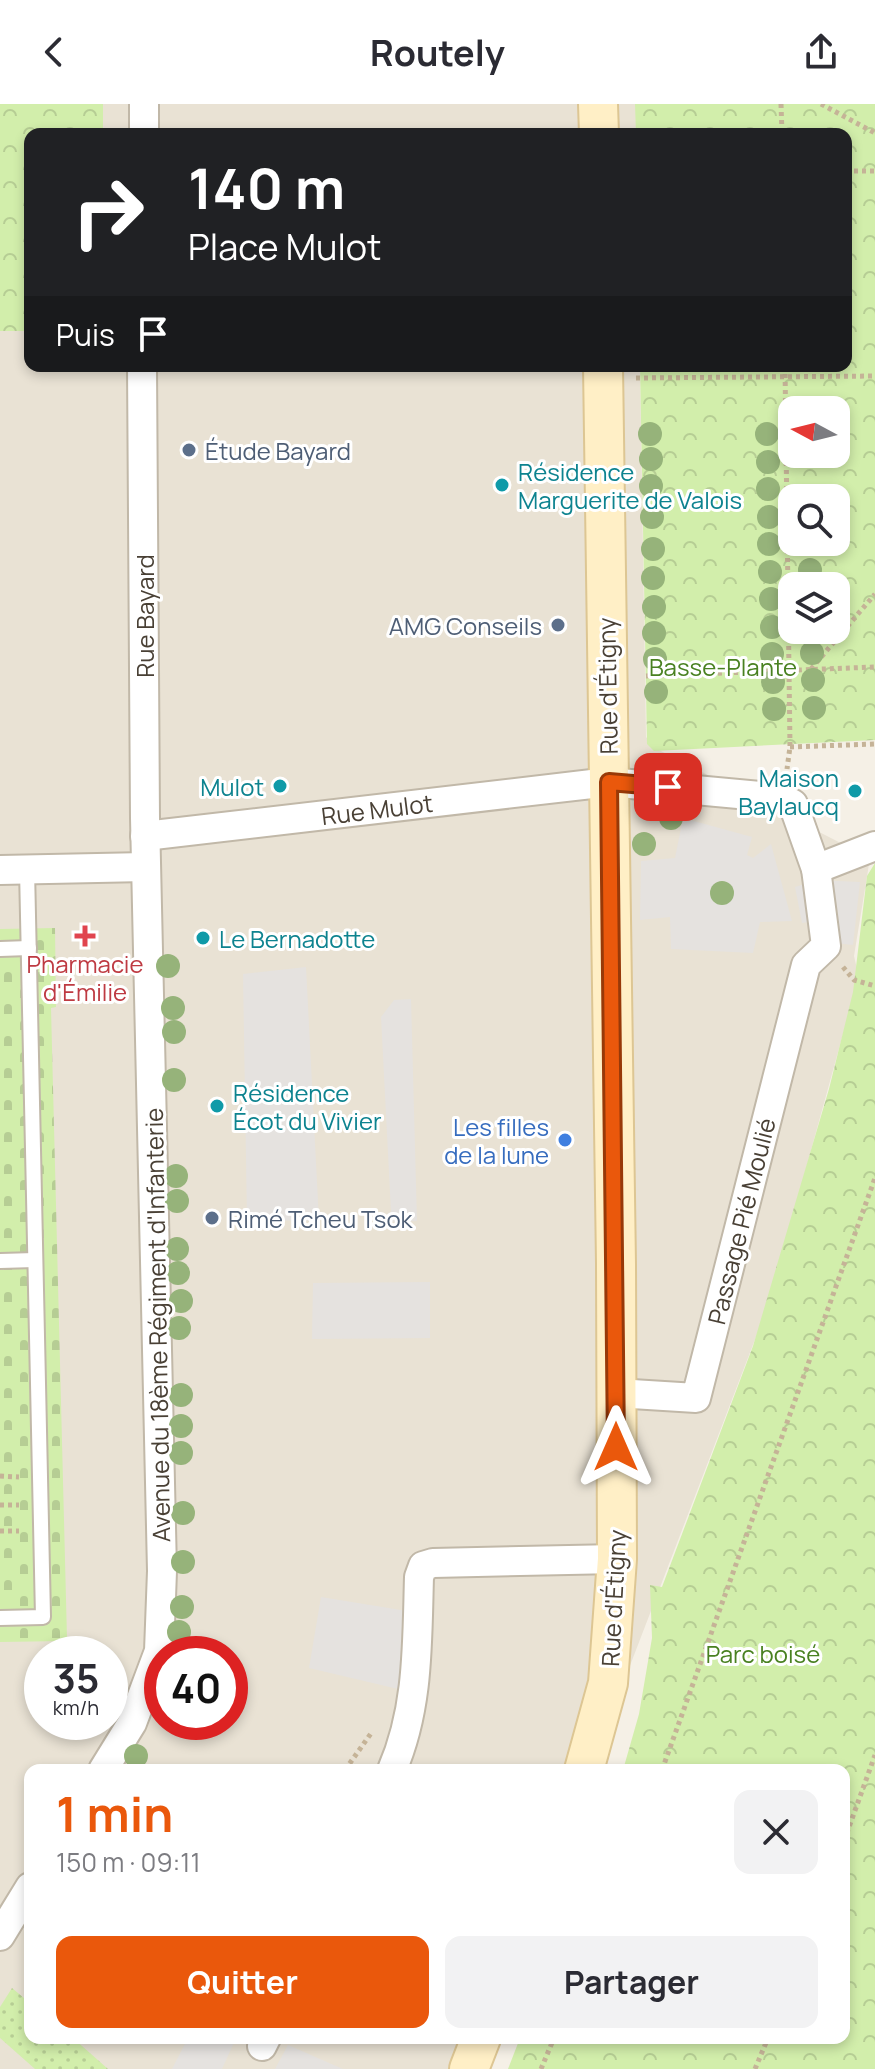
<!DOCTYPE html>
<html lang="fr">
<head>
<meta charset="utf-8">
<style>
  :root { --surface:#fff; --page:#f2f2f3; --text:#2b2b33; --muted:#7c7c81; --accent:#ea580c }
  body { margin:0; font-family:Manrope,sans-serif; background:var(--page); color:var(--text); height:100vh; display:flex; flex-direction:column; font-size:30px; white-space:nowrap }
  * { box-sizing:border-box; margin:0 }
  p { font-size:26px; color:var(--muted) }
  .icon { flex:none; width:44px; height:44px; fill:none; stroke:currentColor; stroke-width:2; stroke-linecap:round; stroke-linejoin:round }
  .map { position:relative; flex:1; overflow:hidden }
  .sheet { position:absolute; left:24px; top:1660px; width:826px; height:280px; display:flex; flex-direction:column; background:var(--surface); border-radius:16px; box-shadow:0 4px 12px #0003 }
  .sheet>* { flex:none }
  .hud { position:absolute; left:24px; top:24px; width:828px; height:244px; border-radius:16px; box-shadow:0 4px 12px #0003; background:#202124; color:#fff; overflow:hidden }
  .needle { width:52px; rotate:277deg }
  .controls { position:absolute; left:778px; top:292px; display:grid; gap:16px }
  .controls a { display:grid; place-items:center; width:72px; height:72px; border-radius:16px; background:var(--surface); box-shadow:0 4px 12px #0003; font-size:40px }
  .speed { position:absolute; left:24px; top:1532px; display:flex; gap:16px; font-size:40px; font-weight:700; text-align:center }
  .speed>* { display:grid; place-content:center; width:104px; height:104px; border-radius:50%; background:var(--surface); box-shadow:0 4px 12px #0003; line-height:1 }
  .speed small { font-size:20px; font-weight:400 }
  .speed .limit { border:12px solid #d22; background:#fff; color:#111 }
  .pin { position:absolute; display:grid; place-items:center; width:68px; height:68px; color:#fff; margin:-34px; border-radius:16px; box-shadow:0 4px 12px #0006 }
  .me { position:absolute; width:88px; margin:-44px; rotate:0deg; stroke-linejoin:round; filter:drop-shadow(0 0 6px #0008) }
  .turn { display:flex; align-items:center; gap:28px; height:168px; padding:0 32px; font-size:36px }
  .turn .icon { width:104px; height:104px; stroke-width:2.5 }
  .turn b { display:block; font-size:56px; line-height:68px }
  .then { display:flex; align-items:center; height:76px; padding:0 32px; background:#0003; gap:16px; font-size:30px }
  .round { display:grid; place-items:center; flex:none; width:84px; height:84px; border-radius:16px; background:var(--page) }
  .overview { display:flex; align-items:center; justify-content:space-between; height:136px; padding:0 32px }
  h1 { font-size:48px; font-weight:700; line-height:60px; color:var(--accent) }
  .primary-button { display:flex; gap:16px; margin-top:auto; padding:16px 32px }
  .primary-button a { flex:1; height:92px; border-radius:16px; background:var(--accent); color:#fff; font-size:32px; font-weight:700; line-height:92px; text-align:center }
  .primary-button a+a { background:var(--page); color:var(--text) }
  header { display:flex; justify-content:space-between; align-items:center; height:104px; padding:0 32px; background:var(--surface); font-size:36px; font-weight:700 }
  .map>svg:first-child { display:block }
  .residential { fill:#e9e2d4; fill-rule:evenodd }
  .cemetery { fill:url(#cemetery-stones) }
  .park { fill:url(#park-crowns); fill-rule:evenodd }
  .garden { fill:url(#garden-dots) }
  .parking { fill:#e5e2df }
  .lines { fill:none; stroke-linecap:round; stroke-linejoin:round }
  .lane-casing { stroke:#c1b8a8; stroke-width:18 }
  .street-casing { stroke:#c1b8a8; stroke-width:32 }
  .secondary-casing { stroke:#ddc693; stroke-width:42 }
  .path { stroke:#c5b397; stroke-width:5; stroke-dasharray:4 4; stroke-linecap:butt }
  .lane { stroke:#fff; stroke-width:14 }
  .street { stroke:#fff; stroke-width:28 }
  .secondary { stroke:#ffefc6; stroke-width:38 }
  .tree { fill:#96b37a }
  .route-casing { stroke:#983908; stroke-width:20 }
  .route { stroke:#ea580c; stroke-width:14 }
  .service-dot { fill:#5c6f8a; stroke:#fff; stroke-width:3 }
  .culture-dot { fill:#0f9aa8; stroke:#fff; stroke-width:3 }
  .health-dot { fill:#e0444e; stroke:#fff; stroke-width:3 }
  .shop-dot { fill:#3f7fe0; stroke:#fff; stroke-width:3 }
  .labels { text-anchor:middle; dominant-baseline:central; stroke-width:6; stroke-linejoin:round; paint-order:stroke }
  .service-label { font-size:24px; fill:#4e5e75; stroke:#fff; text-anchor:start }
  .culture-label { font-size:24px; fill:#0d838f; stroke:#fff; text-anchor:start }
  .street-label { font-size:24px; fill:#494035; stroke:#fff }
  .park-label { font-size:24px; fill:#498121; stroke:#fff }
  .health-label { font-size:24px; fill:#be3a42; stroke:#fff }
  .shop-label { font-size:24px; fill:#366cbe; stroke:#fff; text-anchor:end }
</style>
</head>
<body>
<header><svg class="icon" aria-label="back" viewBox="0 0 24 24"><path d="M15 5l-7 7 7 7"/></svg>Routely<svg class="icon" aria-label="share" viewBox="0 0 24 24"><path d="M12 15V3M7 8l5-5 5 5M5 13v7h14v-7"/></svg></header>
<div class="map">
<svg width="875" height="1965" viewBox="0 0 875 1965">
  <defs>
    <pattern id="cemetery-stones" width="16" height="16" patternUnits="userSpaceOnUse" patternTransform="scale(2)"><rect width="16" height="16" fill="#d2eeab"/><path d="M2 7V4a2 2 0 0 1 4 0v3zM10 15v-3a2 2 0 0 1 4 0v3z" fill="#b6cd94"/></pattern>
    <pattern id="park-crowns" width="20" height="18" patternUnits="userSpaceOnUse" patternTransform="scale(2)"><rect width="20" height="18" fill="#d2eeab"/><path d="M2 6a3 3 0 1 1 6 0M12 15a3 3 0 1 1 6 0" fill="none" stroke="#b6cd94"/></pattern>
    <pattern id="garden-dots" width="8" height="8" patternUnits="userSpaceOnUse" patternTransform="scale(2)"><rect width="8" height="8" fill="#d2eeab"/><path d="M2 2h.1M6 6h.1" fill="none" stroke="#b6cd94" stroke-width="1.8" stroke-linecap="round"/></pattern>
  </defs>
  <rect width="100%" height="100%" fill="#f5f0e6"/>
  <path class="residential" d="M0 0H638V30H30V262H640L646 633 655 644 870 754 854 852 858 869 854 890 769 1199 590 1666H30V1934H484L472 1965H0ZM42 1550H110V1618H42ZM162 1550H230V1618H162Z"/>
  <polygon class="cemetery" points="55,824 56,903 51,904 67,1534 65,1537 0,1538 0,825"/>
  <g class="park">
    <polygon points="0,0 103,0 103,30 30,30 30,227 0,227"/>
    <path d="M635 0H875V636L654 647 647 640 640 262H846V30H636ZM792 306H836V350H792ZM792 394H836V438H792ZM792 482H836V526H792Z"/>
    <polygon points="875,759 875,1965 508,1965 520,1934 844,1934 844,1666 623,1666 639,1610 652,1534 650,1481 662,1483 753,1242 829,985 853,888 867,772"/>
  </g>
  <polygon class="garden" points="12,1884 30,1899 30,1934 73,1934 108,1965 35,1965 0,1934 0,1903"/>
  <g class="parking">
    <polygon points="683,714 752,733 747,751 753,754 771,740 792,817 760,818 753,849 671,845 670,813 640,816 641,757 675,754"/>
    <polygon points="817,776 860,778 853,841 826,838 822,816 802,819 795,783"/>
    <polygon points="306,863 319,1117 247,1116 243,870"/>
    <polygon points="411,895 417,1117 388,1118 388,1109 391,1108 381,913 394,896"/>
    <polygon points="430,1178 430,1234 312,1235 313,1179"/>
    <polygon points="321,1493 407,1507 398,1585 309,1564"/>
    <polygon points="188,1934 236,1934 222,1965 172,1965"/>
    <polygon points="288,1941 343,1965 275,1965"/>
  </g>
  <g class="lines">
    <g class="lane-casing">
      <g id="lane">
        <polyline points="0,845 29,844"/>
        <polyline points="0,1157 35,1156"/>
        <polyline points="0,1514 43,1513 27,765"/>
      </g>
    </g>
    <g class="street-casing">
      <g id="street">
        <polyline points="144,30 144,0"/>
        <polyline points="145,732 609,678 782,694 793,700 816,765 826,842 806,861 696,1294 616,1289"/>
        <polyline points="816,765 875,742"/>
        <polyline points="0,766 146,763"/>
        <polyline points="103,1666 132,1619 159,1547 162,1467 145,714 142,262"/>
        <path d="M392 1666C419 1604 417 1539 419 1473L423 1462 433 1459 617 1455"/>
        <polyline points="0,1832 30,1783"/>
        <polyline points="262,1942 266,1934"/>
      </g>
    </g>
    <g class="secondary-casing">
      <g id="secondary">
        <polyline points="598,0 599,30"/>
        <polyline points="584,1666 608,1579 617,1455 616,1160 603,262"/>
        <polyline points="469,1965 481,1934"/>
      </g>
    </g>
    <g class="path">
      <polyline points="781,0 782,30"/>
      <polyline points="821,0 875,29"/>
      <polyline points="846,67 875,67"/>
      <polyline points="785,262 790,643 787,665"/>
      <polyline points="636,274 875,272"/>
      <polyline points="811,565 875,490"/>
      <polyline points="646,572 875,563"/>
      <polyline points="790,643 875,640"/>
      <polyline points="843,863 854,876 875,882"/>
      <polyline points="0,1372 19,1373"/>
      <polyline points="0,1401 19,1401"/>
      <polyline points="0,1427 19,1427"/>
      <polyline points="345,1666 372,1628"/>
      <polyline points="662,1666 875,1074"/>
      <polyline points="844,1737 875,1651"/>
      <polyline points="541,1965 554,1934"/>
      <polyline points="755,1965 768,1934"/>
    </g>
    <use href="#lane" class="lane"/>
    <use href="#street" class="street"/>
    <use href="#secondary" class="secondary"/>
  </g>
  <g class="tree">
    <circle cx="650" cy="330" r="12"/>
    <circle cx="767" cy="330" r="12"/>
    <circle cx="651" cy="355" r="12"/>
    <circle cx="768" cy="358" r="12"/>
    <circle cx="651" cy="382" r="12"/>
    <circle cx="768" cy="385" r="12"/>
    <circle cx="652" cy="413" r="12"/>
    <circle cx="769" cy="413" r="12"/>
    <circle cx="769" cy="440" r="12"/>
    <circle cx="653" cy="445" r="12"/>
    <circle cx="810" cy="466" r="12"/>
    <circle cx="770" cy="468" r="12"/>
    <circle cx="653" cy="474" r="12"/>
    <circle cx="771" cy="495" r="12"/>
    <circle cx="654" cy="503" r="12"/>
    <circle cx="772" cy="523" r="12"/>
    <circle cx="654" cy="529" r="12"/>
    <circle cx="812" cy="549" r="12"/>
    <circle cx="772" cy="550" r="12"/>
    <circle cx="655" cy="555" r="12"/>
    <circle cx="813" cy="576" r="12"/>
    <circle cx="773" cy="578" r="12"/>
    <circle cx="656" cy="588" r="12"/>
    <circle cx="814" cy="604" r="12"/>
    <circle cx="774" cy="605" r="12"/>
    <circle cx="671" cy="714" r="12"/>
    <circle cx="644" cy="740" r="12"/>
    <circle cx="722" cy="789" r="12"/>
    <circle cx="168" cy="862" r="12"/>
    <circle cx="173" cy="904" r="12"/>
    <circle cx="174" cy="928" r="12"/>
    <circle cx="174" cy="976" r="12"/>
    <circle cx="176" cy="1072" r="12"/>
    <circle cx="177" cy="1097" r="12"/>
    <circle cx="177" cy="1145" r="12"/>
    <circle cx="178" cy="1169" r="12"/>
    <circle cx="181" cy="1197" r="12"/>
    <circle cx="179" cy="1224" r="12"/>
    <circle cx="181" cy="1291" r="12"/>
    <circle cx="181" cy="1322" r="12"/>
    <circle cx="181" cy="1349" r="12"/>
    <circle cx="183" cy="1409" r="12"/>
    <circle cx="183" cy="1458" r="12"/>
    <circle cx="182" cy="1503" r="12"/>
    <circle cx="179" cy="1528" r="12"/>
    <circle cx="136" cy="1652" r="12"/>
  </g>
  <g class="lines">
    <g class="route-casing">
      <polyline id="route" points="616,1343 609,678 668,683"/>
    </g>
    <use href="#route" class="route"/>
  </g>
  <g class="service-dot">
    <circle cx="189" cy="346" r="8"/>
    <circle cx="558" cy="521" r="8"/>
    <circle cx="212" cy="1114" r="8"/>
  </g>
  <g class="culture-dot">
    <circle cx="502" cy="381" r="8"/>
    <circle cx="280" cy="682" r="8"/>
    <circle cx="855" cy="687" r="8"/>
    <circle cx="203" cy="834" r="8"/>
    <circle cx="217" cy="1002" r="8"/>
  </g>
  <path class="health-dot" d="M81 820h8v8h8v8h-8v8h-8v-8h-8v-8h8z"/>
  <circle class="shop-dot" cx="565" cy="1036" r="8"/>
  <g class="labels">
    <g class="service-label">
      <text x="205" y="346">Étude Bayard</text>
      <text x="542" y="521" text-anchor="end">AMG Conseils</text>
      <text x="228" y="1114">Rimé Tcheu Tsok</text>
    </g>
    <g class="culture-label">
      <text x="518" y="367">Résidence<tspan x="518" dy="28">Marguerite de Valois</tspan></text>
      <text x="839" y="673" text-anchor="end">Maison<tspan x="839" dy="28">Baylaucq</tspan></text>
      <text x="264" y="682" text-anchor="end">Mulot</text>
      <text x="219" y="834">Le Bernadotte</text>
      <text x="233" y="988">Résidence<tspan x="233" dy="28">Écot du Vivier</tspan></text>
    </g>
    <g class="street-label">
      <text transform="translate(144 512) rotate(-90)">Rue Bayard</text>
      <text transform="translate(607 582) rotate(-91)">Rue d'Étigny</text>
      <text transform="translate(377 705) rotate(-7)">Rue Mulot</text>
      <text transform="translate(741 1117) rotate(-76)">Passage Pié Moulié</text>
      <text transform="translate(157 1221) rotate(-91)">Avenue du 18ème Régiment d'Infanterie</text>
      <text transform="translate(613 1494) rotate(-87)">Rue d'Étigny</text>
    </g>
    <g class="park-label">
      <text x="723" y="562">Basse-Plante</text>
      <text x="763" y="1549">Parc boisé</text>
    </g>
    <g class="health-label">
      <text x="85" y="859">Pharmacie<tspan x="85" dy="28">d'Émilie</tspan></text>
    </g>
    <g class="shop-label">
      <text x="549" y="1022">Les filles<tspan x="549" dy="28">de la lune</tspan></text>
    </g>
  </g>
</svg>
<div class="controls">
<a><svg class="needle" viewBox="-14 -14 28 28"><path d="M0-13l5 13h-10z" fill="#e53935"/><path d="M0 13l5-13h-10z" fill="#7c7c81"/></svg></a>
<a><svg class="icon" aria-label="search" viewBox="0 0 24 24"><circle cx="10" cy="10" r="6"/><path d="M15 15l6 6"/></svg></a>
<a><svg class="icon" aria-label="layers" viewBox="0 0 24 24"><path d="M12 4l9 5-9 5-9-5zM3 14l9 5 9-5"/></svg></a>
</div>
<div class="speed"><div>35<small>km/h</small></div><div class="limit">40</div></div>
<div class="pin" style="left:668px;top:683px;background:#d93025"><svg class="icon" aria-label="arrive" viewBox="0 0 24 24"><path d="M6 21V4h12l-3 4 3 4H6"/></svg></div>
<svg class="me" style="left:616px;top:1343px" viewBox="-20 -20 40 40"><path d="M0-17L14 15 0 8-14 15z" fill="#ea580c" stroke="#fff" stroke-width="4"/></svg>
<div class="hud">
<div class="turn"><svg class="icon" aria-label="right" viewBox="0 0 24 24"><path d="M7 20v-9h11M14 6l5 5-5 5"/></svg><div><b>140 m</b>Place Mulot</div></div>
<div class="then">Puis<svg class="icon" aria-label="arrive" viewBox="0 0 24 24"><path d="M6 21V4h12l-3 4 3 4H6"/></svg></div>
</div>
<section class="sheet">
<div class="overview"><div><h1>1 min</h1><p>150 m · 09:11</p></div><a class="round"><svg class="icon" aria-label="close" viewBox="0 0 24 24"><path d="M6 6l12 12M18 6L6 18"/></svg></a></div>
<div class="primary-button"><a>Quitter</a><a>Partager</a></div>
</section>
</div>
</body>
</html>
